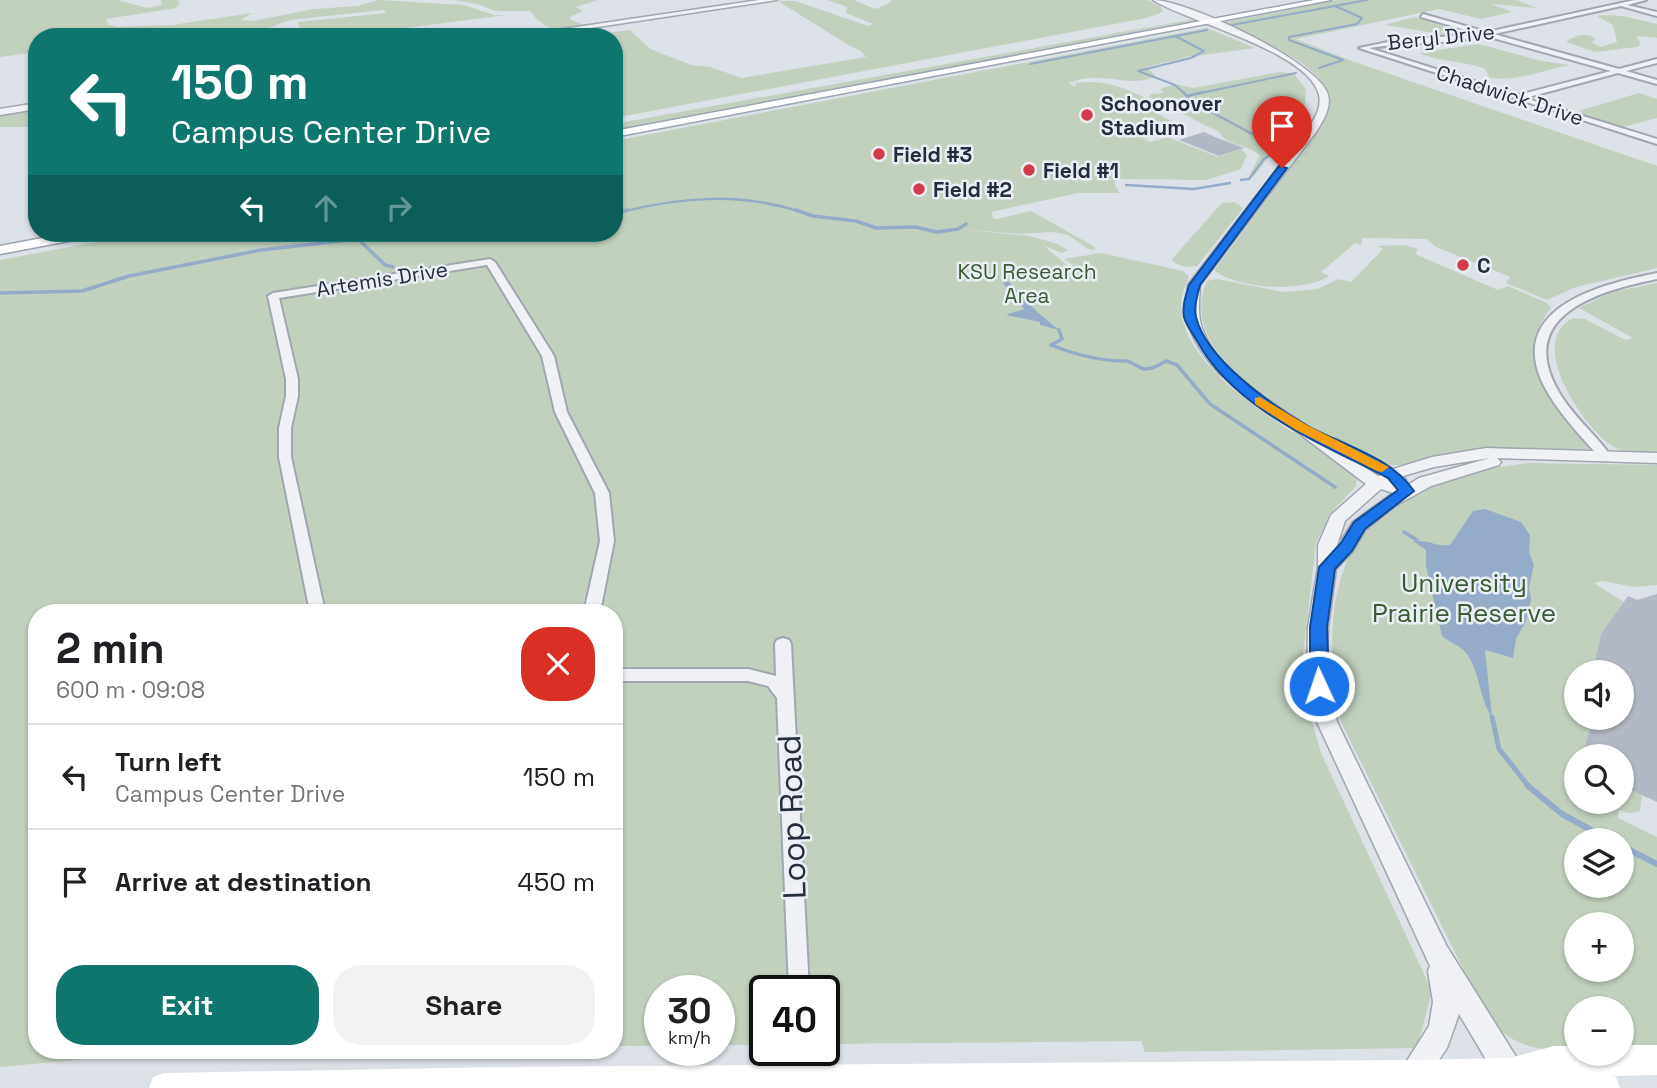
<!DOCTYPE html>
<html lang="en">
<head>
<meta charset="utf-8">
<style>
  :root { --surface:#fff; --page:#f2f2f2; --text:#202124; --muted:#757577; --line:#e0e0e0; --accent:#0f766e }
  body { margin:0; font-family:"Space Grotesk",sans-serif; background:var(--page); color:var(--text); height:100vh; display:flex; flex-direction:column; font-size:26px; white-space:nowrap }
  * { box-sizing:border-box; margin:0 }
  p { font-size:23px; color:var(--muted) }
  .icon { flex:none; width:38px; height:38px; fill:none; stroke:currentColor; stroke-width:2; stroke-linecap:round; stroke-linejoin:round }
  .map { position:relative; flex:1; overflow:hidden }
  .side { position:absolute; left:28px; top:604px; width:595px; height:455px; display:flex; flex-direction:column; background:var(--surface); border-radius:28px; box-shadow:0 2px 5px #0004 }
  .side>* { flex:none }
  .banner { position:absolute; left:28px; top:28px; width:595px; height:214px; border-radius:28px; box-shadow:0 2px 5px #0004; background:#0f766e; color:#fff; overflow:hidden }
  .tools { position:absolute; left:1564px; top:660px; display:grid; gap:14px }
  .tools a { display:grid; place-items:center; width:70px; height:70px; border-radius:50%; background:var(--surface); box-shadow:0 2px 5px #0004; font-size:35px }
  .speed { position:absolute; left:644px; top:975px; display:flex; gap:14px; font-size:35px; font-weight:700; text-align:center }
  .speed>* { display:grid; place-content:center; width:91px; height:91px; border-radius:50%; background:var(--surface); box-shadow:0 2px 5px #0004; line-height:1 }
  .speed small { font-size:18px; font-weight:400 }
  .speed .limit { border:4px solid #111; border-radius:10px; background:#fff; color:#111 }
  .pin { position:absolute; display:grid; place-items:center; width:60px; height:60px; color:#fff; margin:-72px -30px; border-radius:50% 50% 50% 0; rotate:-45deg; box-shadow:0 0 7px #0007 }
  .pin .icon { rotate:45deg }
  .me { position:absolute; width:77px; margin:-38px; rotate:357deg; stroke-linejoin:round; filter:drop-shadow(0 0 5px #0008) }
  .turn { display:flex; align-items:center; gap:24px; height:147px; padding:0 28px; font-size:32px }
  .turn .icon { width:91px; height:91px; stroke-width:2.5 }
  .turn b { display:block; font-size:49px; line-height:60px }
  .lanes { display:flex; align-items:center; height:66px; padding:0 28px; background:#0003; justify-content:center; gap:35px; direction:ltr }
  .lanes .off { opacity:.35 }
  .round { display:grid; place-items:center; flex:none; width:74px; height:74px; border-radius:28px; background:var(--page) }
  .headline { display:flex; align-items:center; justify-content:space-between; height:119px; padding:0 28px }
  h1 { font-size:42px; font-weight:700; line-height:52px }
  .button { display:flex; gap:14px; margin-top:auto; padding:14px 28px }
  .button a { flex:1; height:80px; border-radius:28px; background:var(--accent); color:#fff; font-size:28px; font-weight:700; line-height:80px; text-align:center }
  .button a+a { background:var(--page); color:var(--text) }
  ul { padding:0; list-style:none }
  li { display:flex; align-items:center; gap:21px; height:105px; padding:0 28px; border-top:2px solid var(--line) }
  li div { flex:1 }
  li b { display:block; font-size:26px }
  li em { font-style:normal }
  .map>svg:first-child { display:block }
  .green { fill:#c1d1bd; fill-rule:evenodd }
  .water { fill:#95acc9 }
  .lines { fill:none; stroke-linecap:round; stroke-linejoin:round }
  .stream-far4 { stroke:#95acc9; stroke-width:2 }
  .stream-far3 { stroke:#95acc9; stroke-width:2.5 }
  .stream-far2 { stroke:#95acc9; stroke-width:3.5 }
  .stream-far1 { stroke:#95acc9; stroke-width:5 }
  .stream { stroke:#95acc9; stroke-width:6 }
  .building { fill:#b3b9c4 }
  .minor-casing { stroke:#a1a7b1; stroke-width:4 }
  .tertiary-casing { stroke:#a1a7b1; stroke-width:3 }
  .primary-casing { stroke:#9ba4b3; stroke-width:3 }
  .minor { fill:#eff1f5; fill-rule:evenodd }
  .tertiary { fill:#eff1f5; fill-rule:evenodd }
  .secondary { fill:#fff; fill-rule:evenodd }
  .primary { fill:#fff; fill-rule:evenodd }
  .route { fill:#1a73e8; stroke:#114b97; stroke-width:2 }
  .slow { fill:#f59e0b }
  .poi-dot { fill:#d23b4b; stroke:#ebeff5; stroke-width:2.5 }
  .labels { text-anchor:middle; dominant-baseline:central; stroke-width:5; stroke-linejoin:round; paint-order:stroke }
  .far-street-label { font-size:21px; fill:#252d3d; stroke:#ebeff5 }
  .far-poi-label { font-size:21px; font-weight:bold; fill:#252d3d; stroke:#ebeff5; text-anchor:start }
  .far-park-label { font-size:21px; fill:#385a32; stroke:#ebeff5 }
  .park-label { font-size:26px; fill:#385a32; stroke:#ebeff5 }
  .near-street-label { font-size:32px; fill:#252d3d; stroke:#ebeff5 }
</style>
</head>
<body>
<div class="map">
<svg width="1657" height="1088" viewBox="0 0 1657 1088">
  <rect width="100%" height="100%" fill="#dce0e7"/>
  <g class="green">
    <polygon points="0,0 118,0 147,8 162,5 161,0 177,0 180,2 176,8 106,19 108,24 116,27 172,25 252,13 241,20 253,21 314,9 358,6 378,0 464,5 494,15 506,15 397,29 400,37 306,37 297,22 387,13 383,10 290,20 263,30 265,37 37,37 37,52 0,57"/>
    <path d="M453 0H598L576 7 583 11 570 17 571 20 584 25C556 29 548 34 530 11H495L478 4Z"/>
    <polygon points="827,0 854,0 875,9 892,2 891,0 1147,0 1161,7 1163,12 1146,18 614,118 614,37 572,37 630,30 650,49 691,65 710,67 742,78 866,57 861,51 850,46 778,1 795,1 868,26 873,24 846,13 847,7"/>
    <path d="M1337 0H1516L1537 8 1491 4 1512 12 1481 19 1439 9 1296 39 1349 60 1657 166V268L1576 287 1547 300 1506 283 1510 277 1436 247 1426 239 1362 238V245L1355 243 1321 272 1329 276C1303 293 1242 289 1216 272L1215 269 1313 139C1320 127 1331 114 1330 100 1327 64 1251 37 1222 23Z"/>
    <path d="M1602 15 1623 16 1657 24V38L1636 36 1641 44 1637 47 1595 52 1566 42C1575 35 1587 32 1596 39L1592 42 1600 47 1617 42 1613 25 1597 16Z"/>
    <polygon points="1414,17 1449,28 1447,35 1385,25"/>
    <polygon points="1189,20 1197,20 614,131 614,124"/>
    <path d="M1207 28 1255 48 1188 57 1146 67 1156 76C1135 87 1112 76 1090 78 1082 78 1075 81 1068 83L1076 87 1075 83C1101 79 1124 87 1147 99L1136 102 1178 125 1144 139 1151 142 1167 137 1218 157 1241 149 1247 155 1241 169 1206 180 1120 179 1114 183 1119 193H1078L991 212 993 218 997 219 1031 211 1095 247V250L1088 249 1068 235 1052 232 1019 234 939 227 1029 236 1055 243 1068 250 1062 253 1043 245 1068 266 1073 265 1064 259 1101 253 1183 271 1189 277C1144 361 1308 435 1357 476L1356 486 1332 512 1316 543 1300 680 1321 753 1432 991 1417 1048 1145 1052 1141 1041 824 1044V990H765V1045H719V990H660V1046H614V612H37V1050L161 1052 0 1067V260L144 233H614V141Z"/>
    <path d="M1479 44 1542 61 1569 65C1544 70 1516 82 1490 78L1484 68C1462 61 1440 62 1419 53Z"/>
    <path d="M1280 72 1294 74 1306 89 1304 121 1275 148 1253 177 1251 172 1260 156C1249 144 1226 146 1219 132L1149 97 1151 94 1164 93 1160 89 1175 84 1193 88Z"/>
    <polygon points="1639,93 1657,99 1657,118 1623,127 1575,112"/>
    <polygon points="37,108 37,127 0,127 0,114"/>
    <polygon points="1234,202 1243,208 1197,266 1185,267 1173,262 1172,259 1222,203"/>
    <path d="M1404 245 1418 249 1415 254 1498 290 1508 286 1547 303 1551 308C1511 356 1555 407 1589 444L1588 449 1582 451C1545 451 1506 447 1470 451 1460 452 1449 453 1438 455 1423 458 1408 466 1392 465 1372 463 1352 449 1334 439 1284 412 1175 352 1207 281L1217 279 1283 292 1318 289 1338 279 1351 282 1383 249 1377 246Z"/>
    <path d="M1657 283V453C1644 452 1626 454 1614 447 1584 429 1525 342 1573 318L1585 319 1625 340 1633 338 1579 308 1613 292Z"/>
    <path d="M1530 463 1657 465V585L1634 587 1602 581 1594 583 1624 602 1601 634 1592 672H1577V718H1593L1582 756H1577V802H1622V786L1642 795 1640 811 1629 813 1619 810 1618 818 1657 837V1048L1622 1049V1008H1577V1049C1535 1050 1514 1049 1486 1015L1341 722C1338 705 1333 686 1333 669 1330 629 1334 584 1353 548 1385 489 1469 469 1530 463ZM1577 840H1622V886H1577ZM1577 924H1622V970H1577Z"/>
  </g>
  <g class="water">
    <polygon points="1008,281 1036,311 1059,330 1040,325 1040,322 1006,315 1024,309 1003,283"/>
    <path d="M1485 509 1521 522 1530 535 1529 552 1534 565 1529 587 1531 599 1526 621 1516 639 1513 658 1485 650 1492 717C1479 699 1480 671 1466 653 1461 646 1449 642 1442 636L1426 566V550L1413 541C1426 539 1437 547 1450 545L1473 511Z"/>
  </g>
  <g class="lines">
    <g class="stream-far4">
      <polyline points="1232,25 1367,0"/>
      <polyline points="1175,36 1204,51 1191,58 1138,71 1175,85 1185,94"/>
      <polyline points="1030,64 1207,30"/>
      <polyline points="1319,68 1343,60 1289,40 1289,37 1357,24 1362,18 1335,6"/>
      <polyline points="1196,94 1296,73"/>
    </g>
    <g class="stream-far3">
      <polyline points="1183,92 1187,96 1204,92"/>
      <polyline points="1189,96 1191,101 1280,149 1264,159 1249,179 1241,180"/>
      <polyline points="1126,185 1194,189 1230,183"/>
      <path d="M621 212C681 197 741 192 801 212"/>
    </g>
    <g class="stream-far2">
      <polyline points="796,210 813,216 856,221 876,228 915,227 937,232 958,229 966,224"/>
      <polyline points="614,214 628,210"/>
      <polyline points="0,293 82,291 129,276 261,250 358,239 385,265 393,267"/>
      <path d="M1059 330 1062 339 1051 345C1076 355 1099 361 1125 361 1133 361 1138 369 1146 369 1154 369 1159 365 1166 361L1177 365 1210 404 1335 487"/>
      <polyline points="1404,532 1417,540"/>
    </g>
    <polyline class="stream-far1" points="1492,717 1499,749 1530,788"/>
    <g class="stream">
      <polyline points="1528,786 1562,814 1609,840"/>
      <polyline points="1622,846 1657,864"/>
    </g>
  </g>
  <g class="building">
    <polygon points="1204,132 1215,137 1244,148 1219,156 1179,140"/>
    <polygon points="1657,594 1657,802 1622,786 1622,756 1582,756 1593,718 1622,718 1622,672 1592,672 1601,634 1628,596 1637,600"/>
  </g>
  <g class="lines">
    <g class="minor-casing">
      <g id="minor">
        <path d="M1635 0H1646L1627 5 1657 12V16L1621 6 1494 34 1619 69 1657 59V63L1626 71 1657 80V84L1618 73 1525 98 1657 139V144L1359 48 1398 40 1479 34 1421 17 1423 14 1487 32ZM1486 36 1611 71 1518 95 1369 48C1408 42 1448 44 1486 36Z"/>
        <polygon points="490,259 495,262 554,356 567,412 609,493 614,541 600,612 584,612 600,541 595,493 555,412 542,356 487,265 279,298 298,379 298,396 291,428 291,457 325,612 310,612 279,457 279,428 286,396 286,379 268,296 273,293"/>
        <path d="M1657 273V279C1597 291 1513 316 1560 394 1574 417 1595 434 1611 456L1609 459H1601C1580 435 1556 411 1542 382 1508 306 1603 284 1657 273Z"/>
        <polygon points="783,638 789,640 791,644 809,990 789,990 777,698 768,686 748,681 614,681 614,669 748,669 776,676 775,644 777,640"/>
        <polygon points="791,1050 813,1050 816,1081 813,1088 797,1088 794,1081"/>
      </g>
    </g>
    <g class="tertiary-casing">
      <g id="tertiary">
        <polygon points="759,0 777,0 531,37 509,37"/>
        <path d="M1153 0C1187 0 1313 60 1327 92 1333 106 1323 121 1316 132L1200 285C1199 302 1197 318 1204 333 1223 379 1288 411 1326 439H1337L1393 469 1432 457 1486 448 1657 453V463L1497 458 1501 462 1499 465 1431 486 1395 506 1365 530 1353 551 1336 569 1328 627 1327 669 1337 722 1446 945 1520 1063 1524 1073 1520 1083 1510 1087 1500 1083 1459 1014 1447 1048 1422 1085 1414 1088 1402 1085 1398 1075 1429 1026 1433 1002 1428 971 1430 966 1317 722 1307 669 1308 627 1318 567V545L1331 515 1366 484 1219 373C1192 343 1184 325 1188 285L1307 130C1314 120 1322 108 1319 95 1309 51 1187 22 1153 0ZM1349 457 1381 475 1378 476ZM1490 458 1419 478 1406 486 1401 484 1406 480 1403 476 1434 467ZM1381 489 1393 493 1353 522 1336 548 1345 521Z"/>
        <polygon points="37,103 37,109 0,115 0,109"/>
      </g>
    </g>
    <g class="primary-casing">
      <g id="primary">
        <polygon points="1314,0 1331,0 614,137 614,131"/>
        <polygon points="69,233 97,233 90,237 0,254 0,246"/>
      </g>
    </g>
    <use href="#minor" class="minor"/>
    <use href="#tertiary" class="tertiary"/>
    <polygon class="secondary" points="1622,1045 1657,1045 1657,1075 1612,1076 1616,1077 1620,1088 149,1088 153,1077 164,1073 502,1067 1412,1060 1510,1058 1554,1046 1577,1046 1577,1054 1622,1054"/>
    <use href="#primary" class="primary"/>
  </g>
  <path class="route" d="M1279 166 1287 168 1200 285C1197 296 1194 306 1196 317 1206 359 1270 404 1306 425 1342 445 1390 456 1414 491L1365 529 1352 551 1335 569 1327 627 1329 686 1326 691 1319 693 1313 691 1310 686V627L1319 567 1341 543 1354 522 1398 490 1388 478C1321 443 1235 410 1197 341 1193 334 1186 325 1184 317 1182 306 1186 295 1189 285Z"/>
  <polygon class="slow" points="1260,397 1305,424 1389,467 1382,472 1377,471 1296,430 1255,404 1255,398"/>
  <g class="poi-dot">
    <circle cx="1087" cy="115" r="7"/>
    <circle cx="879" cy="154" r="7"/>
    <circle cx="1029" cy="170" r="7"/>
    <circle cx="919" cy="189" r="7"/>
    <circle cx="1463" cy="265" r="7"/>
  </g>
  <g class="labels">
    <g class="far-street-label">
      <text transform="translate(1441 37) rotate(-6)">Beryl Drive</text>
      <text transform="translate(1510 95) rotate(18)">Chadwick Drive</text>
      <text transform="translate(382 279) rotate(-9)">Artemis Drive</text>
    </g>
    <g class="far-poi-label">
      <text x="1101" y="103">Schoonover<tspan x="1101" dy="24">Stadium</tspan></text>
      <text x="893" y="154">Field #3</text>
      <text x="1043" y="170">Field #1</text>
      <text x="933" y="189">Field #2</text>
      <text x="1477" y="265">C</text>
    </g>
    <g class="far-park-label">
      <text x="1027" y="271">KSU Research<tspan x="1027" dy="24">Area</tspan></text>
    </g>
    <g class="park-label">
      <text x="1464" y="583">University<tspan x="1464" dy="30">Prairie Reserve</tspan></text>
    </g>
    <g class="near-street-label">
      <text transform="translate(792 817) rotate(-92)">Loop Road</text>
    </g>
  </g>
</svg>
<div class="tools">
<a><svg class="icon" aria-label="sound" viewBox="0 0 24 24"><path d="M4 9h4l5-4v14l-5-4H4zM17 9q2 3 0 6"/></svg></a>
<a><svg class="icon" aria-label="search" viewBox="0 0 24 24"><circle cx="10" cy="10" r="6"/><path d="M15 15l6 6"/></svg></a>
<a><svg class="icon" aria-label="layers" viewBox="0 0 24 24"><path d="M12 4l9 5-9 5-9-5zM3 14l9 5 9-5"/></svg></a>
<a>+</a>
<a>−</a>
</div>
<div class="speed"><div>30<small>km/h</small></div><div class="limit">40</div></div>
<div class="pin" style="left:1282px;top:168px;background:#d93025"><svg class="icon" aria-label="arrive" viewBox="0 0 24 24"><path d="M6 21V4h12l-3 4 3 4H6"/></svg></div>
<svg class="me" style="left:1319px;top:686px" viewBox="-20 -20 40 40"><circle r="17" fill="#1a73e8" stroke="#fff" stroke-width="3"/><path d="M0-11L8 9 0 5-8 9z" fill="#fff"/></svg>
<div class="banner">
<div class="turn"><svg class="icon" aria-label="left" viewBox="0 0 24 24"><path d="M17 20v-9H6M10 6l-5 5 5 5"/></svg><div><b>150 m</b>Campus Center Drive</div></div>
<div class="lanes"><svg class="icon" aria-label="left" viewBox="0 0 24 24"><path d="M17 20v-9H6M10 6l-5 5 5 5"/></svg><svg class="icon off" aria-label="ahead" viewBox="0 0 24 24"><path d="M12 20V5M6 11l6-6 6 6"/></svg><svg class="icon off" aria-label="right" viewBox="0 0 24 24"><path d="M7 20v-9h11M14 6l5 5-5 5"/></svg></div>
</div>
<section class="side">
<div class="headline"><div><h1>2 min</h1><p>600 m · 09:08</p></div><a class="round" style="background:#d93025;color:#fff"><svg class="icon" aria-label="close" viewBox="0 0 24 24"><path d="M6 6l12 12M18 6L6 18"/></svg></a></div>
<ul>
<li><svg class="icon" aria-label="left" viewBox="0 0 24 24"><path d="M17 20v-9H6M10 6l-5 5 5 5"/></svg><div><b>Turn left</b><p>Campus Center Drive</p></div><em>150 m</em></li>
<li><svg class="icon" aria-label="arrive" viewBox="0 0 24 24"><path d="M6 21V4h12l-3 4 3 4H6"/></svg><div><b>Arrive at destination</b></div><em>450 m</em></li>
</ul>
<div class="button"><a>Exit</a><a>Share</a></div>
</section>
</div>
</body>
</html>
